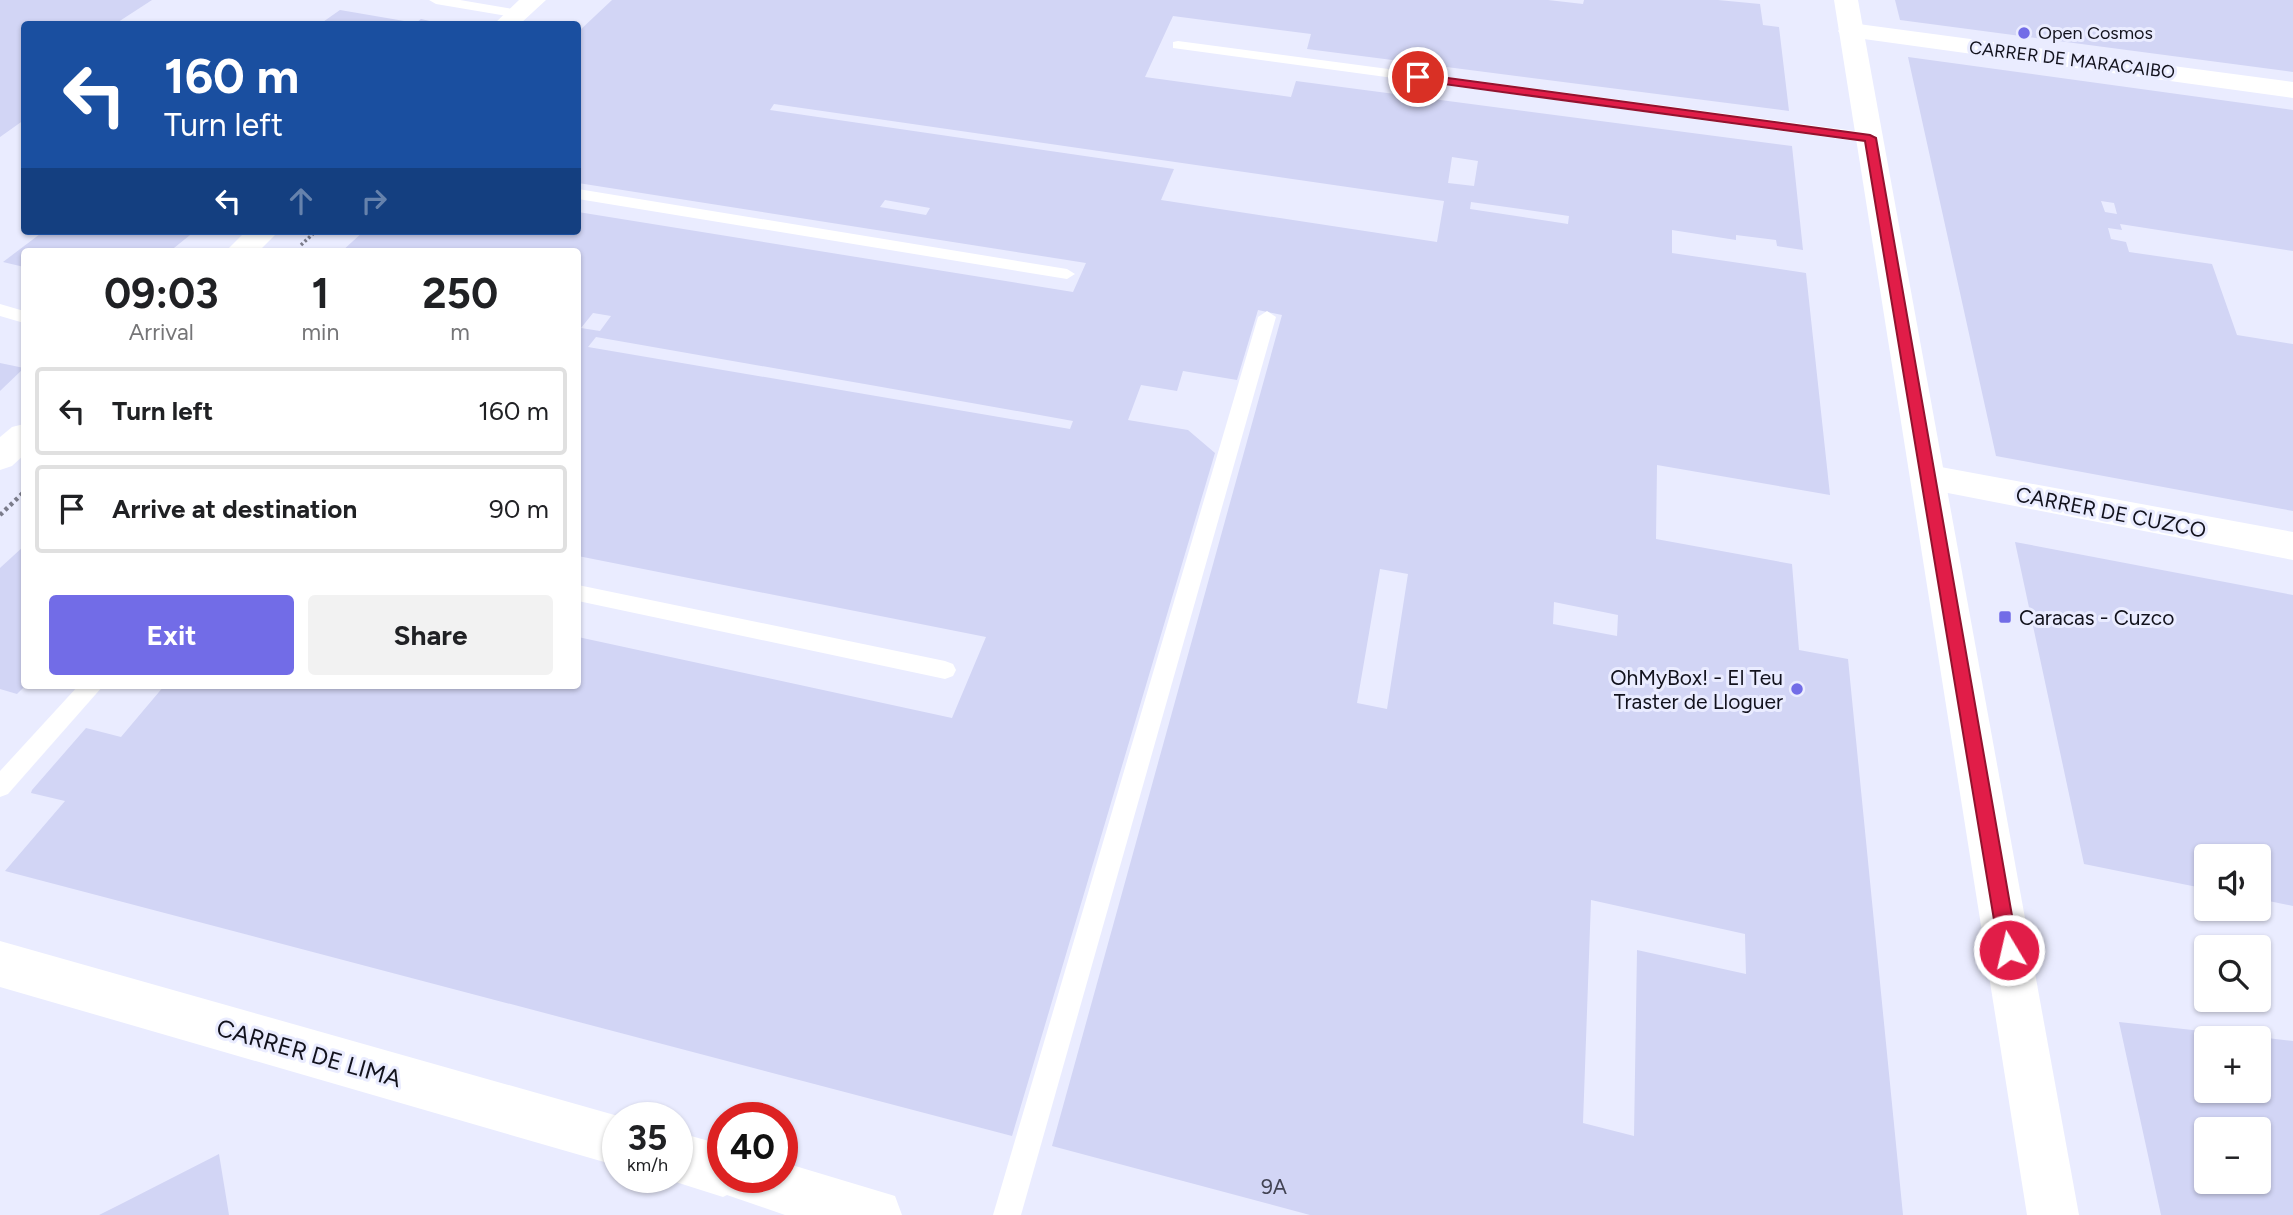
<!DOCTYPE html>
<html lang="en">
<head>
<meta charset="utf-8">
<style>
  :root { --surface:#fff; --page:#f2f2f2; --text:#202124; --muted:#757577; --line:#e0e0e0; --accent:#726ce7 }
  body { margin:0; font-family:Figtree,sans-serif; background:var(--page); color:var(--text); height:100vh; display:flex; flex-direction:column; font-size:26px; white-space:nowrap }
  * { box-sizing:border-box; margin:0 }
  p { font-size:23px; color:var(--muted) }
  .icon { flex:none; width:38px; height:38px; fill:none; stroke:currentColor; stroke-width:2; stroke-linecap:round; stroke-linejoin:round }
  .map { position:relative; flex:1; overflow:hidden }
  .sheet { position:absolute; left:21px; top:248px; width:560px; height:441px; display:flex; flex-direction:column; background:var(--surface); border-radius:7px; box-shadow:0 2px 5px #0004 }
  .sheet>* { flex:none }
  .hud { position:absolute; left:21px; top:21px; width:560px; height:214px; border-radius:7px; box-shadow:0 2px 5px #0004; background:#1a4fa0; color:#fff; overflow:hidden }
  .controls { position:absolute; left:2194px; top:844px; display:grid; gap:14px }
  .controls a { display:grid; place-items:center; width:77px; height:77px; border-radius:7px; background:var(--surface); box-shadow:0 2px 5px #0004; font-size:35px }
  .speed { position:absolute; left:602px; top:1102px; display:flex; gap:14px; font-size:35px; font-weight:700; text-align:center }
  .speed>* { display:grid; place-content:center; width:91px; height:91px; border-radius:50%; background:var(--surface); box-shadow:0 2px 5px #0004; line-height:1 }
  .speed small { font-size:18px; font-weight:400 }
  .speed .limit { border:10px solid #d22; background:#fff; color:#111 }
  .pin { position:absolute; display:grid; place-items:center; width:60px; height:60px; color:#fff; margin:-30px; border:4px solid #fff; border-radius:50%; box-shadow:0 2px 7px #0007 }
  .me { position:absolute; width:77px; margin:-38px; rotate:351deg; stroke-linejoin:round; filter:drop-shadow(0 0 5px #0008) }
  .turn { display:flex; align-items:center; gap:24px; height:147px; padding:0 28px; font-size:32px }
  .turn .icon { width:91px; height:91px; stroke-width:2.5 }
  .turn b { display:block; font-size:49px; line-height:60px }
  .lanes { display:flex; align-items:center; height:66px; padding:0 28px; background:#0003; justify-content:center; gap:35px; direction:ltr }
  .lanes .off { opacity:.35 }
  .eta { display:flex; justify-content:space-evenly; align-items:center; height:119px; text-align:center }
  .eta b { font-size:42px; font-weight:700; line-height:49px }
  .button { display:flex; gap:14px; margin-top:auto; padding:14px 28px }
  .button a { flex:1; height:80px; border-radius:7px; background:var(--accent); color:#fff; font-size:28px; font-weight:700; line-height:80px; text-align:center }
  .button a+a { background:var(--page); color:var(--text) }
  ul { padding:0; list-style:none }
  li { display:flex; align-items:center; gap:21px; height:88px; margin:0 14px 10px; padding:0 14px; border:4px solid var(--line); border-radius:7px }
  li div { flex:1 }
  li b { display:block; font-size:26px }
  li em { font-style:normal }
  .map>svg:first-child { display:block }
  .building { fill:#d2d5f5; fill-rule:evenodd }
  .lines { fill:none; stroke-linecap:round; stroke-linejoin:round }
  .path-far1 { stroke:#7b7c8b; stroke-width:3.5; stroke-dasharray:2.5 2.5; stroke-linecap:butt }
  .path { stroke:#7b7c8b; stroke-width:4.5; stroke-dasharray:3.5 3.5; stroke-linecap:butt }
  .lane { fill:#fff; fill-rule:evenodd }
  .street { fill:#fff; fill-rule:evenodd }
  .secondary { fill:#fff; fill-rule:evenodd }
  .route { fill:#e11d48; stroke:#92132f; stroke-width:2 }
  .poi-dot { fill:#726ce7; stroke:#eaecff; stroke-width:2.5 }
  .labels { text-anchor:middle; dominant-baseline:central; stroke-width:6; stroke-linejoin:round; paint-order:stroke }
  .far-poi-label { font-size:18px; fill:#12121d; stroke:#eaecff; text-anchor:start }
  .far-street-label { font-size:18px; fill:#12121d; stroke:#eaecff }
  .street-label { font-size:21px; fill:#12121d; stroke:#eaecff }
  .poi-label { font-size:21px; fill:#12121d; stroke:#eaecff; text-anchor:start }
  .near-number-label { font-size:21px; fill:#424353 }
  .near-street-label { font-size:24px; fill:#12121d; stroke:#eaecff }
</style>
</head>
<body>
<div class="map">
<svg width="2293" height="1215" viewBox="0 0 2293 1215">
  <rect width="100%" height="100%" fill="#eaecff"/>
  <g class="building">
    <polygon points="0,0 152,0 115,24 24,24 24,120 0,137"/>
    <path d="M612 0H1548L1583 4 1584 0H1718L1760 4 1763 25 1779 27 1789 111 1307 49 1311 34 1173 16 1145 77 1291 97 1296 81 1792 146 1803 250 1777 246 1776 240 1736 235V240L1672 230V253L1806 273 1830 495 1657 465 1656 539 1792 564 1799 650 1848 659 1903 1215H1310L1052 1146 1282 315 1258 310 1237 380 1183 371 1177 391 1141 385 1128 420 1188 430 1215 453 1012 1136 5 871 65 801 31 793 32 790 86 728 121 737 164 686H578V637L952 718 986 637 578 556V252H341L364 231H578V212L1073 292 1086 263 578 183V32ZM774 104 1444 201 1437 242 1161 200 1174 169 770 110ZM1452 157 1478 161 1474 186 1448 183ZM885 200 930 208 926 215 880 207ZM1471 202 1569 216 1568 224 1470 209ZM593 313 611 316 600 331 581 328ZM596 337 876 386 1073 421 1070 429 588 347ZM1380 569 1408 574 1387 709 1357 703ZM1554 602 1618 615 1617 636 1553 624ZM1591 900 1745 934 1746 974 1637 950 1634 1136 1583 1123Z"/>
    <polygon points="1895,0 2293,0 2293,72 1900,20"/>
    <polygon points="340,10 416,23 421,19 443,24 320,24"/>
    <path d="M1908 57 2293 110V251L2120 224 2122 230 2108 228 2111 239 2126 242 2129 252 2212 264 2237 335 2293 344V511L1996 456ZM2101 201 2114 203 2117 214 2105 212Z"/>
    <polygon points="44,231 195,231 169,252 24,252 24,267 3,262"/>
    <polygon points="0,363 24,368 0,391"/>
    <polygon points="2015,542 2293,595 2293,906 2259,899 2259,856 2207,856 2207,889 2084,864"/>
    <polygon points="24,546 24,687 17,694 0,689 0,568"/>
    <path d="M2119 1022 2248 1036 2207 1038V1090H2259V1037L2293 1041V1215H2161ZM2207 1129H2259V1181H2207Z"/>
    <polygon points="219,1154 229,1215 99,1215 121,1204"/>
  </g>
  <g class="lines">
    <polyline class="path-far1" points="301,245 316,231"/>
    <polyline class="path" points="0,515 24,492"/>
    <g class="lane">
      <polygon points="429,0 460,0 519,10 526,14 519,18 436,4"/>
      <polygon points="1178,41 1870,133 1878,138 1870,143 1173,48 1173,42"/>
      <polygon points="578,189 1067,269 1075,274 1067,279 578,199"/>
      <polygon points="0,304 24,311 24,323 0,316"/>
      <polygon points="1267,311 1276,317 1021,1215 993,1215 1258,317"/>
      <polygon points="578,585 945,661 953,664 956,670 953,676 945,679 578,601"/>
      <polygon points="78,686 103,686 8,794 0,797 0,771"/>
    </g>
    <g class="street">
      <polygon points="519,0 546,0 520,24 494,24"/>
      <polygon points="1851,23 2293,82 2293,98 1842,36 1838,31 1842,26"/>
      <polygon points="246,231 279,231 258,252 225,252"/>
      <polygon points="24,424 24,455 12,466 0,470 0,437 12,427"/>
      <polygon points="1930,465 2293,532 2293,560 1917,487 1912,478 1917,469"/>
    </g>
    <g class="secondary">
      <polygon points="1834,0 1858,0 2079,1215 2027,1215"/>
      <polygon points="0,941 618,1116 624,1118 618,1118 618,1166 0,987"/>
      <polygon points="677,1132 723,1145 723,1178 782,1178 782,1162 895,1196 902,1215 785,1215 727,1195 723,1197 663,1178 677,1178"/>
    </g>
  </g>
  <polygon class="route" points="1418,74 1870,135 1876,138 2018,950 2015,957 2009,959 2002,957 1999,950 1865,141 1414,80 1414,75"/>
  <g class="poi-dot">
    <circle cx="2024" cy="33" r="7"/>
    <rect x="1998" y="610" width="14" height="14" rx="3.5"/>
    <circle cx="1797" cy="689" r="7"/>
  </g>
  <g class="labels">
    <g class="far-poi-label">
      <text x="2038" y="33">Open Cosmos</text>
    </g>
    <g class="far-street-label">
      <text transform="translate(2072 60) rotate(7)">CARRER DE MARACAIBO</text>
    </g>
    <g class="street-label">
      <text transform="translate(2111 512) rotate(11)">CARRER DE CUZCO</text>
    </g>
    <g class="poi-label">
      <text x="2019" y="617">Caracas - Cuzco</text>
      <text x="1783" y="677" text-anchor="end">OhMyBox! - El Teu<tspan x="1783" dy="24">Traster de Lloguer</tspan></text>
    </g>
    <g class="near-number-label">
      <text x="1274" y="1186">9A</text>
    </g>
    <g class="near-street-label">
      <text transform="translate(309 1053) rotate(16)">CARRER DE LIMA</text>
    </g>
  </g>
</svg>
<div class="controls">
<a><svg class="icon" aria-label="sound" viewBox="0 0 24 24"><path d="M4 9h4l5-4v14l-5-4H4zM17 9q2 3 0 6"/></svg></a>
<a><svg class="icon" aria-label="search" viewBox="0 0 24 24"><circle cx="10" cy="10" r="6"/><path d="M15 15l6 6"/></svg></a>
<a>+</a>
<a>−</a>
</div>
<div class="speed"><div>35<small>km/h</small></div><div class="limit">40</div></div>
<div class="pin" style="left:1418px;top:77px;background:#d93025"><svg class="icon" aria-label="arrive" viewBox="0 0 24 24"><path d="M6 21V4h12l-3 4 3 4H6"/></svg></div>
<svg class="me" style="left:2009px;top:950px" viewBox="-20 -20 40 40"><circle r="17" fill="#e11d48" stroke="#fff" stroke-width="3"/><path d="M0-11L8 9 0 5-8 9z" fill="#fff"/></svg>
<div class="hud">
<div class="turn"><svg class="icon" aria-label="left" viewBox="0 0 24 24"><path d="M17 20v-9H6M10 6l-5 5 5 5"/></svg><div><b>160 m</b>Turn left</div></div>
<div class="lanes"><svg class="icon" aria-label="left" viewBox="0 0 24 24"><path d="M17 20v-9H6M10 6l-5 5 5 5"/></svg><svg class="icon off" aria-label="ahead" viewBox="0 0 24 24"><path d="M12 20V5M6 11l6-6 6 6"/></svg><svg class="icon off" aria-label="right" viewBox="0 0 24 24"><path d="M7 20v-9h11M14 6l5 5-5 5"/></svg></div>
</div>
<section class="sheet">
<div class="eta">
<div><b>09:03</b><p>Arrival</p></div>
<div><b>1</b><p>min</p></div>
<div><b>250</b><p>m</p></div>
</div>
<ul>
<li><svg class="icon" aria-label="left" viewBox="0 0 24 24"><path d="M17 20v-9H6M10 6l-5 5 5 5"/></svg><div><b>Turn left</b></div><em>160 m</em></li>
<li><svg class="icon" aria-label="arrive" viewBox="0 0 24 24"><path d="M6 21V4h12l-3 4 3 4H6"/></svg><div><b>Arrive at destination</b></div><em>90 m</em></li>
</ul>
<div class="button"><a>Exit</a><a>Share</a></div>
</section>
</div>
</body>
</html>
